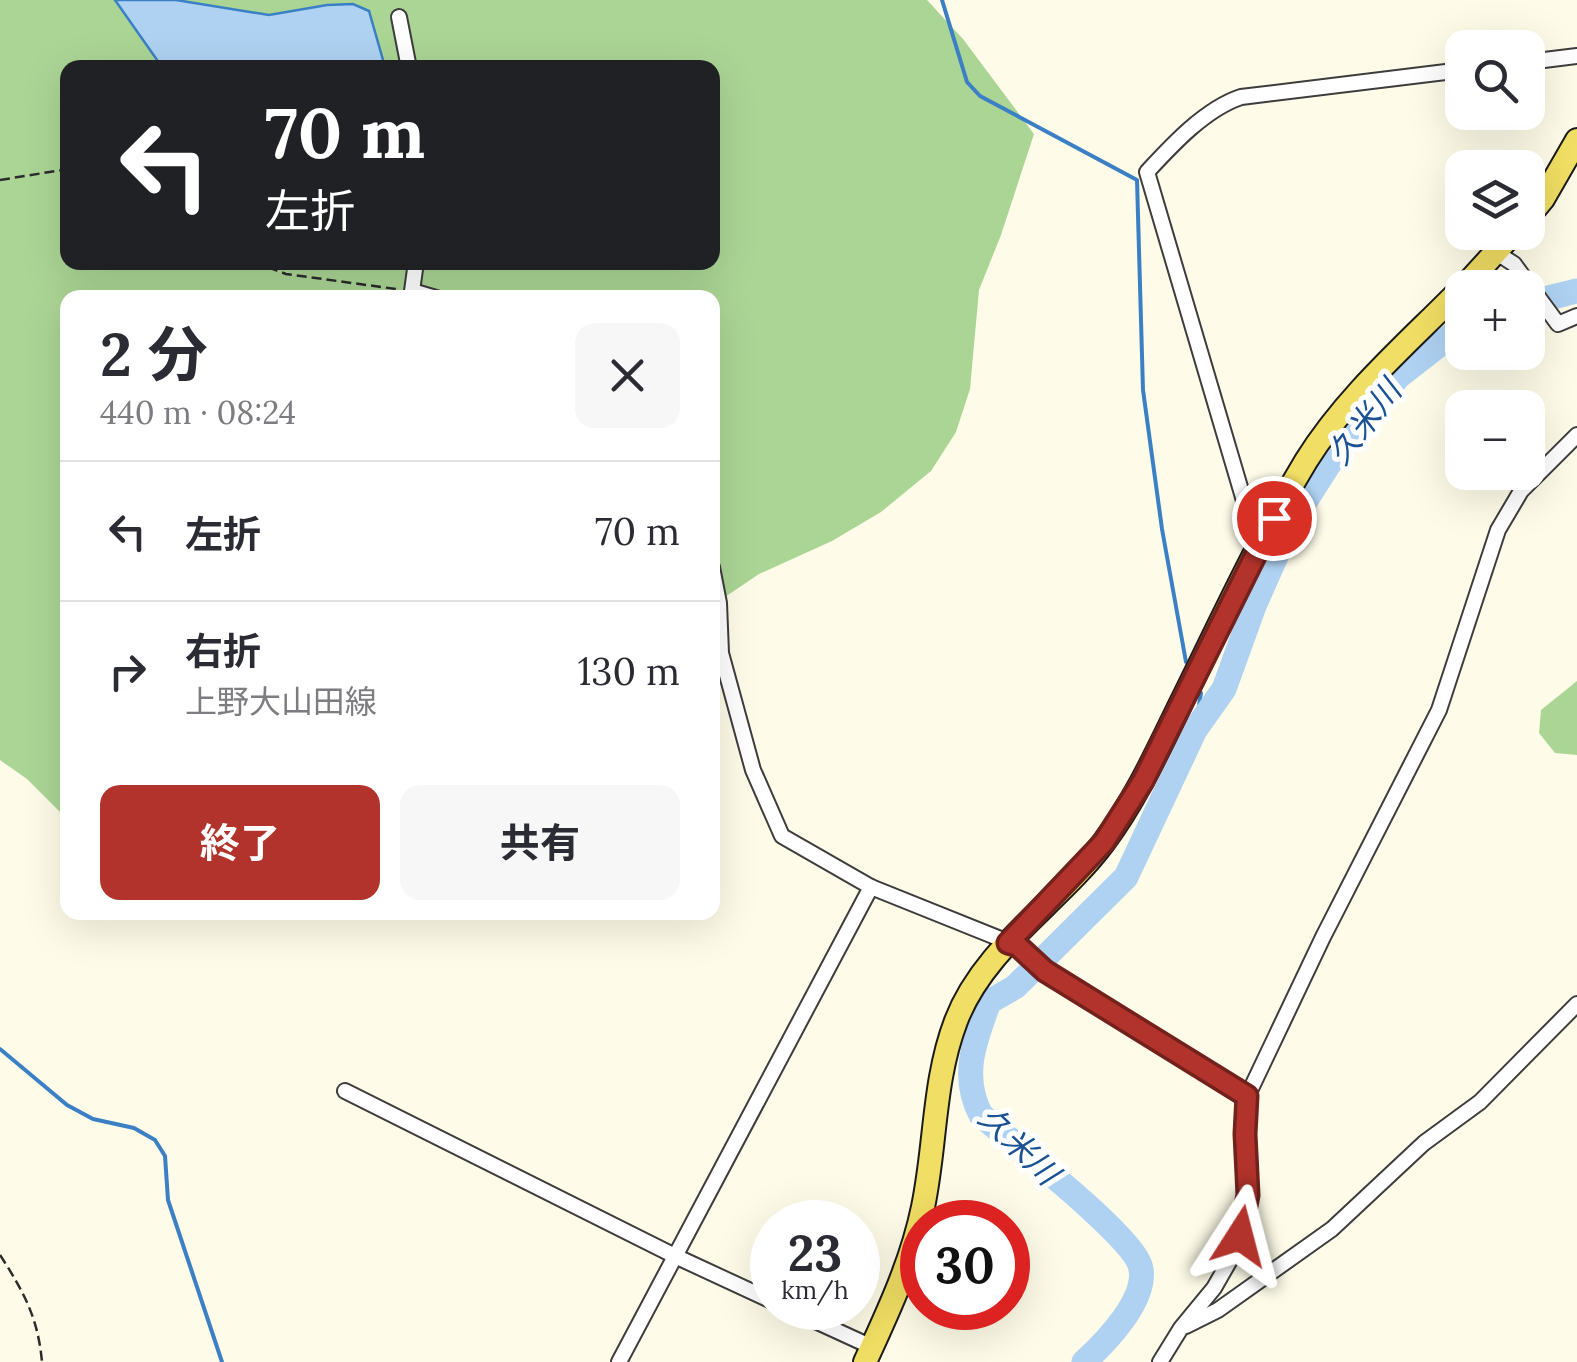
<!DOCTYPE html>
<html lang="ja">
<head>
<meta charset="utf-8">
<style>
  :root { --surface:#fff; --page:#f7f7f7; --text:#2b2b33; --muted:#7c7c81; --line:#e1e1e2; --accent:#b1332b }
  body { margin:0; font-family:Lora,"Noto Sans JP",serif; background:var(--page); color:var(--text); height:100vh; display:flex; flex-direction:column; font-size:38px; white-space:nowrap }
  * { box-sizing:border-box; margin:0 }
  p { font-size:32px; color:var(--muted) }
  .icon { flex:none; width:55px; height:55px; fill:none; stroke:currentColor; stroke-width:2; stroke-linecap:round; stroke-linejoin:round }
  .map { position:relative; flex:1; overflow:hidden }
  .details { position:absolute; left:60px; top:290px; width:660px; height:630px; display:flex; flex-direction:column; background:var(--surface); border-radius:20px; box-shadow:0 10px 40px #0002 }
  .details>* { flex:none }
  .top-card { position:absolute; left:60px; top:60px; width:660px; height:210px; border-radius:20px; box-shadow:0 10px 40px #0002; background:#202124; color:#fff; overflow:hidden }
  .controls { position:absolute; left:1445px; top:30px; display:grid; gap:20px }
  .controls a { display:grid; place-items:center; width:100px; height:100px; border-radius:20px; background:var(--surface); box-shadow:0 10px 40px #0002; font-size:50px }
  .speed { position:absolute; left:750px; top:1200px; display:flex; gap:20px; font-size:50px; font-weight:700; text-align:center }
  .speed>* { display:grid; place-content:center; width:130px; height:130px; border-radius:50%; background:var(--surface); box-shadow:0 10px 40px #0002; line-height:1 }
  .speed small { font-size:25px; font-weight:400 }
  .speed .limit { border:15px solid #d22; background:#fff; color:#111 }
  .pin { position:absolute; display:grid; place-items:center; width:85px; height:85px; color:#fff; margin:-42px; border:5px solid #fff; border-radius:50%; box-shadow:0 2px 10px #0007 }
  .me { position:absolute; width:110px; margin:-55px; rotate:9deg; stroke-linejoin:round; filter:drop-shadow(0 0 8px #0008) }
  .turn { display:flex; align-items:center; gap:35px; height:210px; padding:0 40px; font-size:45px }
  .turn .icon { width:130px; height:130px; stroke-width:2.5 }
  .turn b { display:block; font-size:70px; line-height:85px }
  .round { display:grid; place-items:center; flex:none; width:105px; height:105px; border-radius:20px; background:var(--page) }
  .overview { display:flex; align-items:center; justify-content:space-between; height:170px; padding:0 40px }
  h1 { font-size:60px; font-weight:700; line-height:75px }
  .action { display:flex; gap:20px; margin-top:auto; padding:20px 40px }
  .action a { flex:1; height:115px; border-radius:20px; background:var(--accent); color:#fff; font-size:40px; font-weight:700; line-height:115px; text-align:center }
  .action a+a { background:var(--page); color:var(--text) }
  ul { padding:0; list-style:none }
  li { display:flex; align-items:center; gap:30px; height:140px; padding:0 40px; border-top:2px solid var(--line) }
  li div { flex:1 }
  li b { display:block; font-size:38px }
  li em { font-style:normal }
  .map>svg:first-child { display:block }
  .forest { fill:#abd595; fill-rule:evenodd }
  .water { fill:#afd2f2; stroke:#3b7fc5; stroke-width:2.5 }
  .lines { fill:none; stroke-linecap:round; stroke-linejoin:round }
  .stream { stroke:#3b7fc5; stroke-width:4 }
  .river { stroke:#afd2f2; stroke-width:25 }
  .minor-casing { stroke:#3d3d3d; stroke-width:18 }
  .primary-casing { stroke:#1b1b1b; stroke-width:26 }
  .path { stroke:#2c2c2c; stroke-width:2.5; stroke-dasharray:10 5; stroke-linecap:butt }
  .minor { stroke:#fff; stroke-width:14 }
  .primary { stroke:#f1de64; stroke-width:22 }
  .route-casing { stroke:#73211c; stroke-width:25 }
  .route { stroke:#b1332b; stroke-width:18 }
  .labels { text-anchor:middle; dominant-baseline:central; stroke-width:10; stroke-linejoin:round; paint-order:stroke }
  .water-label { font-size:32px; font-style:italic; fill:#1b5293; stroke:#fff }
</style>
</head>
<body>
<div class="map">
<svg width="1577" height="1362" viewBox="0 0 1577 1362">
  <rect width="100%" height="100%" fill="#fefce8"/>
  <g class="forest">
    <path d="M0 0H927L963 39 1034 134 1001 235 979 290 970 389 956 432 931 471 881 512 832 541 759 574 713 605 712 298H68L67 819 27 779 0 760ZM68 68H712V262H68Z"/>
    <polygon points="1577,681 1577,755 1555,753 1539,733 1541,710"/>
  </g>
  <polygon class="water" points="115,0 176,0 269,15 327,5 353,4 369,11 385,67 162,67"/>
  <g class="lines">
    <g class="stream">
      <polyline points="942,0 967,82 980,96 1137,180 1143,390 1162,529 1186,662"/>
      <polyline points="1195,730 1201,693"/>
      <polyline points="0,1049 67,1105 93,1119 134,1128 155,1140 165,1156 168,1200 222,1362"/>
    </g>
    <g class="river">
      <polyline points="1528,303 1577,291"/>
      <path d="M1084 1362C1106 1342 1150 1297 1140 1265 1130 1234 1011 1142 981 1115 960 1076 975 1040 989 1002L1015 987 1126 877 1195 730 1224 689 1254 606 1289 527 1329 464 1398 377 1462 327"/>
    </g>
    <g class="minor-casing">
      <g id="minor">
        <polyline points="399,17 409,68"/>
        <polyline points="1528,62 1577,56"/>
        <polyline points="1497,253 1514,264 1558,324 1577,316"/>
        <polyline points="416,262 412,291 436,298"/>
        <path d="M1258 548 1147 172C1172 145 1205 109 1241 97L1462 70"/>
        <polyline points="712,567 719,603 721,653 753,770 782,836 871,887 1018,946 1045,971 1247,1097"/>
        <polyline points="345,1091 675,1256 772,1301"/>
        <polyline points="787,1308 872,1347"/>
        <polyline points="1186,1326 1218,1310 1332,1229 1424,1143 1480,1102 1577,1004"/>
        <polyline points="619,1362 871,887"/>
        <polyline points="1160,1362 1181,1328 1214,1288 1234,1253 1248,1195 1245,1134 1247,1097 1323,937 1439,710 1498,530 1521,491 1577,435"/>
      </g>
    </g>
    <g class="primary-casing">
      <g id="primary">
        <polyline points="1528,217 1543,199 1577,140"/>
        <polyline points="1463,288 1514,232"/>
        <path d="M865 1362C888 1312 912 1261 923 1207 936 1145 933 1081 956 1021 984 947 1059 903 1104 842 1136 799 1158 750 1181 703 1221 622 1259 539 1306 461 1347 395 1408 343 1462 288"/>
      </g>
    </g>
    <g class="path">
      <polyline points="0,180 68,169"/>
      <polyline points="254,262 286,274 396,289"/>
      <path d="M0 1255C24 1292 38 1318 42 1362"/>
    </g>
    <use href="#minor" class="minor"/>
    <use href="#primary" class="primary"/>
  </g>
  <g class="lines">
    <g class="route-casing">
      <polyline id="route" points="1240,1236 1248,1195 1245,1134 1247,1096 1045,971 1018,946 1008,943 1104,842 1143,781 1274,518"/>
    </g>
    <use href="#route" class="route"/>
  </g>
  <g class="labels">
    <g class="water-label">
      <text transform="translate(1364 422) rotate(-52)">久米川</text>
      <text transform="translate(1019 1145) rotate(44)">久米川</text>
    </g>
  </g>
</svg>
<div class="controls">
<a><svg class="icon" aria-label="search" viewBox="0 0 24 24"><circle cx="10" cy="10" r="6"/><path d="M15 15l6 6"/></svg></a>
<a><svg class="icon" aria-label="layers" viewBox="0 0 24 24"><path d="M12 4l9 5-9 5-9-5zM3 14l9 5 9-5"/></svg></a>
<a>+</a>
<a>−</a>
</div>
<div class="speed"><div>23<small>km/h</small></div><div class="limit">30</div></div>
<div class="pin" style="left:1274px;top:518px;background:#d93025"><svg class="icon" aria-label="arrive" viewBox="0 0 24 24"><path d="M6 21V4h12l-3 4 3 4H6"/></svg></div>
<svg class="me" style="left:1240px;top:1236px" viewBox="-20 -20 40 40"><path d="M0-17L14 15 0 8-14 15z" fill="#b1332b" stroke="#fff" stroke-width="4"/></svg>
<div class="top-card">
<div class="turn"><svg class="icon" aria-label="left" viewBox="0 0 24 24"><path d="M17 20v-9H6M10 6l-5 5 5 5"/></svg><div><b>70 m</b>左折</div></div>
</div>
<section class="details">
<div class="overview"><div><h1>2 分</h1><p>440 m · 08:24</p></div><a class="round"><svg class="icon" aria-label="close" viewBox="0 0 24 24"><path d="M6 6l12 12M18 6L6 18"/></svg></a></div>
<ul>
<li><svg class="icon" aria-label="left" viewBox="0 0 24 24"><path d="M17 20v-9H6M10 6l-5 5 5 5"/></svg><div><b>左折</b></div><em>70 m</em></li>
<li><svg class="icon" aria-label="right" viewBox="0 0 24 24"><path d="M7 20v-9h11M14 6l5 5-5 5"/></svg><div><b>右折</b><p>上野大山田線</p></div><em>130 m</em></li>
</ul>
<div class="action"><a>終了</a><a>共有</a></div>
</section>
</div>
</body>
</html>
